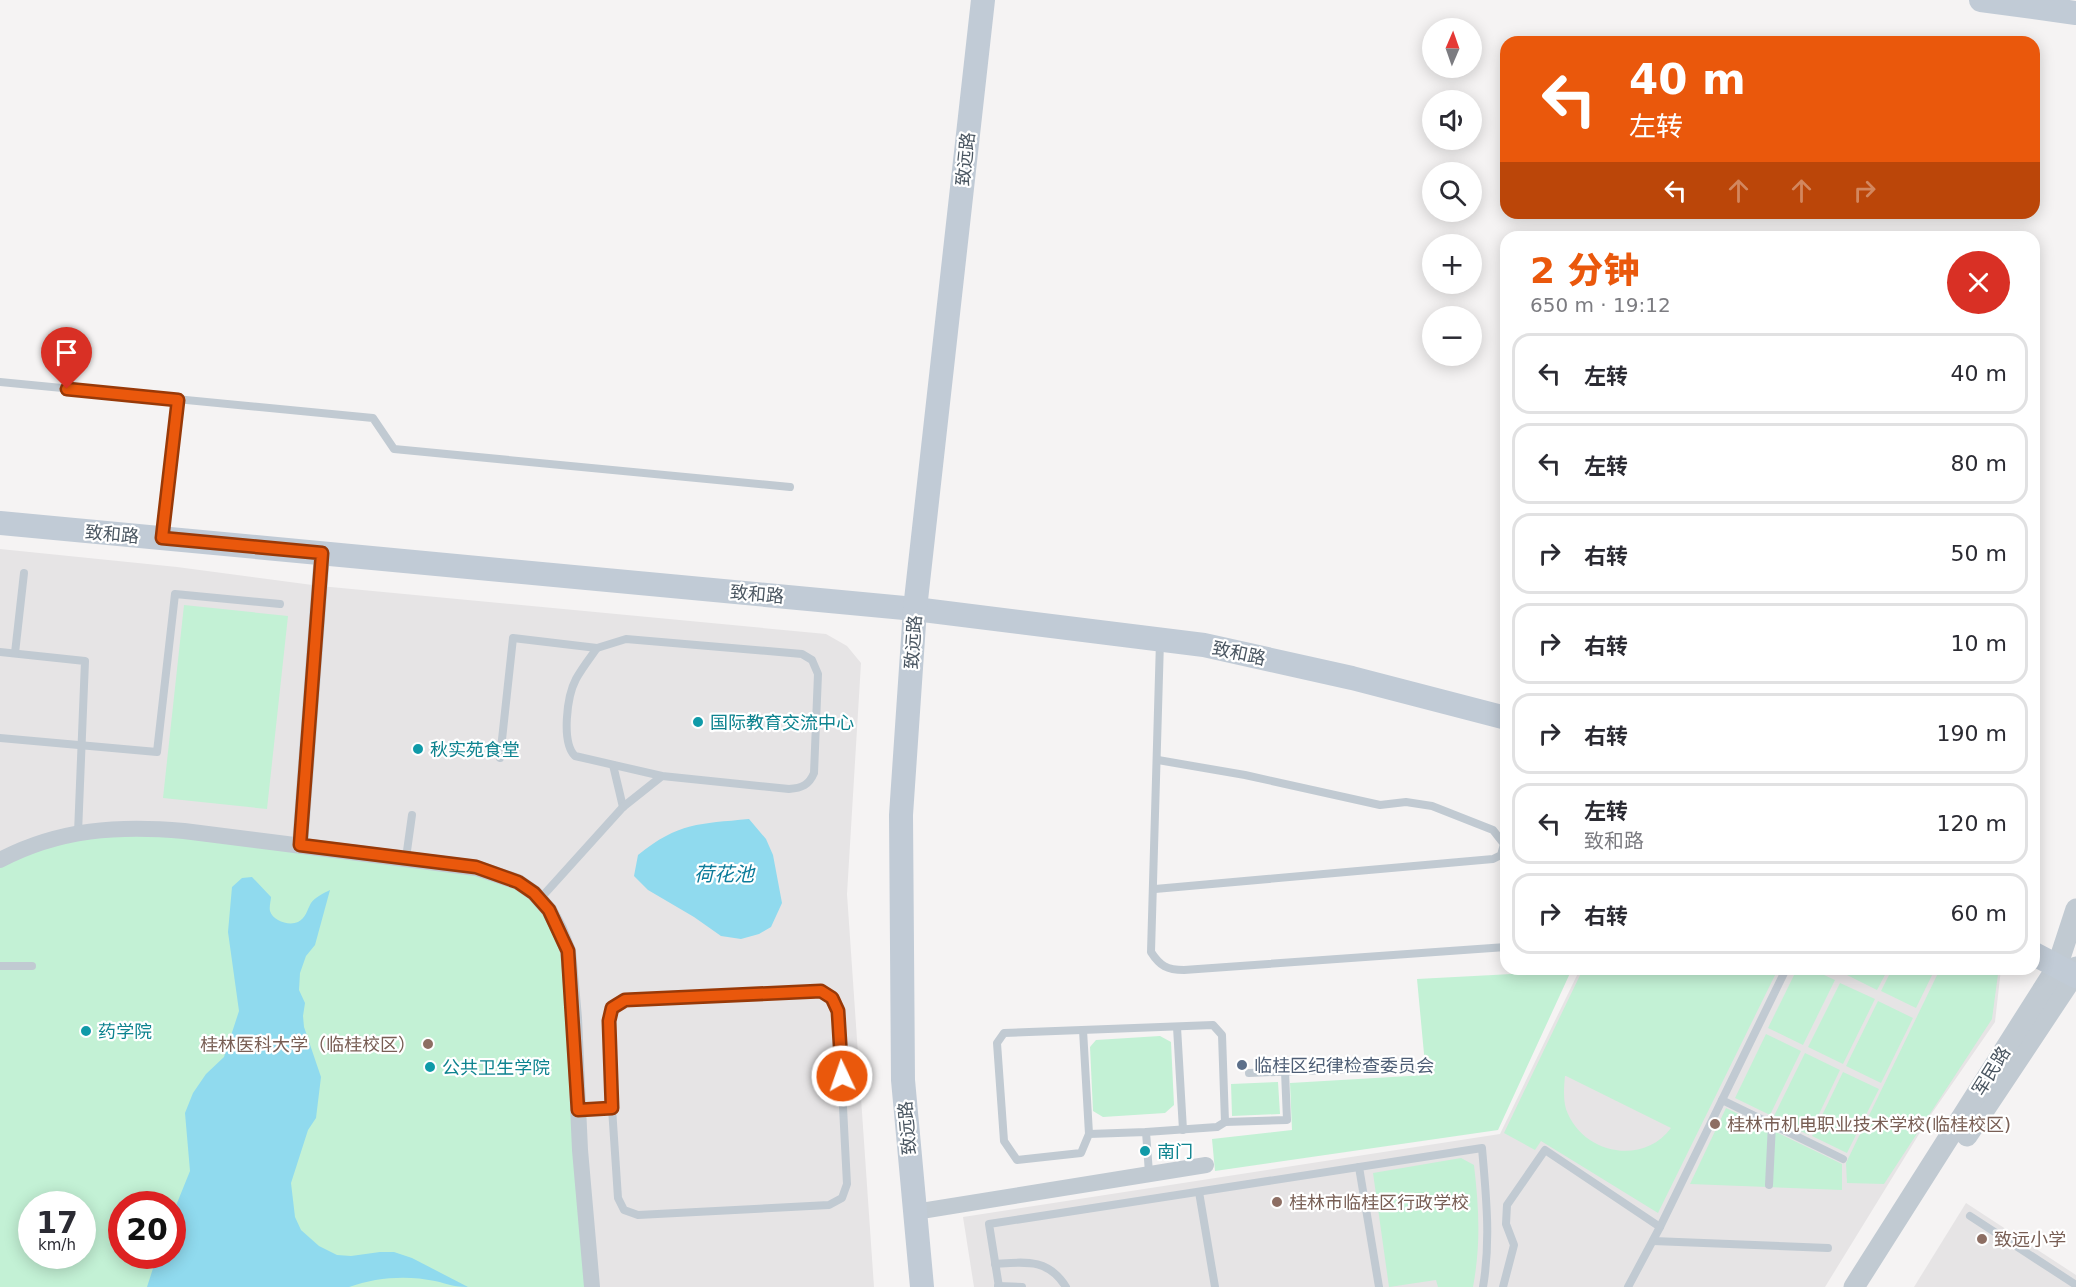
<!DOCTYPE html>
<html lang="zh">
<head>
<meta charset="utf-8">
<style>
  :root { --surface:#fff; --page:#f2f2f3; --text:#2b2b33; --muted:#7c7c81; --line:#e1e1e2; --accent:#ea580c }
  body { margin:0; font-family:"DejaVu Sans","Noto Sans SC",sans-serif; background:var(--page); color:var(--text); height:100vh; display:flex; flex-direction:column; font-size:22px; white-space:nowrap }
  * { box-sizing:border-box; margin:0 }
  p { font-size:20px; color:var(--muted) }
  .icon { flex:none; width:33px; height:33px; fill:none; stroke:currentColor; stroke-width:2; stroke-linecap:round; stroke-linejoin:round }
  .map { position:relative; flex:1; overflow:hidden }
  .sheet { position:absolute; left:1500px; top:231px; width:540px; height:744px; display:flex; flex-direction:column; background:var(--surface); border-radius:18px; box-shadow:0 3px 15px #0003 }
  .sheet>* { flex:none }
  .banner { position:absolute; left:1500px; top:36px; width:540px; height:183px; border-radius:18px; box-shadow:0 3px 15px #0003; background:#ea580c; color:#fff; overflow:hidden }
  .needle { width:39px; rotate:2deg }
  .tools { position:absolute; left:1422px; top:18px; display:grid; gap:12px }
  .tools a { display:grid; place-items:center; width:60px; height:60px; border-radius:50%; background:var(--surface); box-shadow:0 3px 15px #0003; font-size:30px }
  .speed { position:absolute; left:18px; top:1191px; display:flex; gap:12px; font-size:30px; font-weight:700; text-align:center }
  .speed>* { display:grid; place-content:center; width:78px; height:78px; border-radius:50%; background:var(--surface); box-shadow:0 3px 15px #0003; line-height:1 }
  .speed small { font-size:15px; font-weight:400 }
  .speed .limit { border:9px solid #d22; background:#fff; color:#111 }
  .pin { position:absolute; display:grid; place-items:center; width:51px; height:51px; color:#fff; margin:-62px -26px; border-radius:50% 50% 50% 0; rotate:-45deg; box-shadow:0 0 6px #0007 }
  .pin .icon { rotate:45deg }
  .me { position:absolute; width:66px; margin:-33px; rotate:357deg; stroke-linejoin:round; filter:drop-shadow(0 0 4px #0008) }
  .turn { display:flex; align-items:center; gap:21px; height:126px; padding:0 30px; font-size:27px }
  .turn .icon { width:78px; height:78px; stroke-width:2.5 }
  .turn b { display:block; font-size:42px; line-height:51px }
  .lanes { display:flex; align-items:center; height:57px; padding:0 30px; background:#0003; justify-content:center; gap:30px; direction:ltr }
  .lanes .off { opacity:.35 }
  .round { display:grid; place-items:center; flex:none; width:63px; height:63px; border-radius:32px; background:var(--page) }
  .overview { display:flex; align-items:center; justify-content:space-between; height:102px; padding:0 30px }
  h1 { font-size:36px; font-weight:800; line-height:45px; color:var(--accent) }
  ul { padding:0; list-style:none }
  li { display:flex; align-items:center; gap:18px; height:81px; margin:0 12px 9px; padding:0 18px; border:3px solid var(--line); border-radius:18px }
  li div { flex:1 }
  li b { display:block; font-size:22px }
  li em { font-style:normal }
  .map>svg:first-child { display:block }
  .education { fill:#e6e4e5; fill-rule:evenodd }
  .green { fill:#c3f1d5; fill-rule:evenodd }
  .water { fill:#90daee }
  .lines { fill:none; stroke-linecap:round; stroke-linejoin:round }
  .service { stroke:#c1cad2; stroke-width:8 }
  .minor { stroke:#c1cad2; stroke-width:16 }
  .tertiary { stroke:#c1cad2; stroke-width:21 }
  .secondary { stroke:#c1cbd6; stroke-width:24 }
  .route-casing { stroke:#983908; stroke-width:15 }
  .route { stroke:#ea580c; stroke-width:10 }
  .culture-dot { fill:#0f9aa8; stroke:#fff; stroke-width:2 }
  .education-dot { fill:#8d6e63; stroke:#fff; stroke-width:2 }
  .service-dot { fill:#5c6f8a; stroke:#fff; stroke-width:2 }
  .labels { text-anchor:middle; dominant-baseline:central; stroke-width:4.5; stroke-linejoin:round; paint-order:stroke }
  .street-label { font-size:18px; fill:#4a5661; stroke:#fff }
  .culture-label { font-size:18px; fill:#0d838f; stroke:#fff; text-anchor:start }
  .education-label { font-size:18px; fill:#785e54; stroke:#fff; text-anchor:start }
  .service-label { font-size:18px; fill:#4e5e75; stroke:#fff; text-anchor:start }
  .water-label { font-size:20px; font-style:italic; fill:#0c7c9b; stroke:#fff }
</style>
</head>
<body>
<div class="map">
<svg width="2076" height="1287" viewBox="0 0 2076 1287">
  <rect width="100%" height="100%" fill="#f5f3f3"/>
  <g class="education">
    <path d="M0 549 177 567 320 586 826 634 847 646 861 663 847 894 874 1287H0ZM32 1204H82V1256H32ZM122 1204H172V1256H122Z"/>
    <polygon points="1580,969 2001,969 1995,1022 1932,1113 1825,1287 974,1287 963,1217 1500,1134"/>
    <polygon points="1966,1203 2076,1275 2076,1287 1914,1287"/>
  </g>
  <g class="green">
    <polygon points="184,605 288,616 267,809 163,798"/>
    <path d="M139 828 518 882 559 929 592 1287H0V860L13 853ZM32 1204H82V1256H32ZM122 1204H172V1256H122Z"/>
    <path d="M1583 969H1778L1658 1213 1541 1141 1535 1150 1504 1133ZM1565 1076H1566L1671 1128C1642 1167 1581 1153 1566 1109 1563 1098 1564 1086 1565 1076Z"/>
    <polygon points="1797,969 1811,969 1835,980 1803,1045 1768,1028"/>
    <polygon points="1844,969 1888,969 1877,990 1843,973"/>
    <polygon points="1892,969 1935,969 1916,1008 1881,991"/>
    <polygon points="1940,969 1993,969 1998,974 1992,1019 1884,1184 1847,1183 1846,1163"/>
    <polygon points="1571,971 1498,1130 1215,1171 1212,1139 1292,1130 1290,1083 1426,1075 1417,979"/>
    <polygon points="1840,983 1875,999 1843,1064 1808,1047"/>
    <polygon points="1878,1001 1913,1018 1881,1083 1846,1066"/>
    <polygon points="1766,1034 1801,1051 1770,1115 1735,1098"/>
    <polygon points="1160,1036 1171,1042 1174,1105 1165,1113 1103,1117 1093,1111 1090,1047 1096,1040"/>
    <polygon points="1805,1053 1840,1070 1809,1135 1773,1118"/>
    <polygon points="1843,1072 1879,1089 1847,1153 1812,1136"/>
    <polygon points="1278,1082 1280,1114 1232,1116 1231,1084"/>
    <polygon points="1726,1108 1842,1164 1842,1190 1690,1184"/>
    <path d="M1461 1158 1474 1165C1479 1208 1481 1244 1473 1287H1438L1436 1280 1389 1287 1373 1173Z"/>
  </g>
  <g class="water">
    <path d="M749 819 766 839 773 855 782 903 771 927 759 934 741 939 721 936 694 917 648 890 634 876 638 855C679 822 699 824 749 819Z"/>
    <path d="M252 877 271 897C271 900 269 907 270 911 273 921 289 926 298 922 306 918 307 910 311 903 314 898 324 893 330 890L315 945 306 956 300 973 299 990 305 1003 303 1016 304 1027 321 1077 316 1118 308 1130 291 1183 295 1217 301 1230 319 1246 337 1255 351 1256 380 1252H394L412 1258 468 1287C454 1287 448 1284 435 1281 408 1275 376 1277 349 1287H147L157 1256H172L173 1213 190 1171 185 1113 193 1093 206 1074 224 1057 239 1011 228 932 232 887 242 878Z"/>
  </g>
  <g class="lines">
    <g class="service">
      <polyline points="0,382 373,418 394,449 790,487"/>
      <polyline points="163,535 178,400"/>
      <path d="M1160 641 1151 952C1160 966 1167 970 1184 970L1506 947"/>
      <polyline points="0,652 85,661 78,833"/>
      <polyline points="15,653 24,573"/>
      <polyline points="0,738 157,752 175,594 280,604"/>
      <polyline points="500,758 513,638 597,648"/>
      <polyline points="613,765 623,807"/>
      <polyline points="406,858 412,815"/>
      <polyline points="1155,889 1493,859 1501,855 1504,844 1493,830 1432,806 1406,802 1380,805 1245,775 1158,760"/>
      <path d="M539 900 623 807 662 776 789 789C802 788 809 785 814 773L818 674 812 660 802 654 626 639 597 648C590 658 582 668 576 679 567 696 561 742 575 756L662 776"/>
      <polyline points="0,966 32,966"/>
      <polyline points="1177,1027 1183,1130"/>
      <polyline points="1083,1030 1089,1134"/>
      <polyline points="1249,1073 1419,1066"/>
      <polyline points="1722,1100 1843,1159"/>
      <polyline points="578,1110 612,1108 618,1198 624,1210 638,1215 829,1205 842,1198 847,1184 838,1011 832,998 821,991 625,1000 612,1008 609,1021 612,1108"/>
      <polyline points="1225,1122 1287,1120 1285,1071"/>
      <polyline points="1146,1132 1089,1134 1081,1153 1017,1160 1004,1141 997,1043 1004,1033 1213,1025 1222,1035 1225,1122 1217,1127 1146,1132 1149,1173"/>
      <polyline points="1359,1167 1379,1287"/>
      <polyline points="1769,1185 1772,1124"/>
      <polyline points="1199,1192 1215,1287"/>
      <polyline points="1970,1216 2076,1285"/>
      <polyline points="1653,1241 1828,1248"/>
      <path d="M995 1264C1025 1262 1048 1258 1066 1287"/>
      <polyline points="998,1286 1022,1287"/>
      <path d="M999 1287 989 1224 1482 1148C1486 1195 1491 1240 1483 1287"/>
      <polyline points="1503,1287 1514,1245 1506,1224 1507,1205 1545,1150 1660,1227"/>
      <polyline points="1628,1287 1660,1227 1786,969"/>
    </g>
    <g class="minor">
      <polyline points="300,845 322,553"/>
      <path d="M0 860C59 829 119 825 184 831L476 868 518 882 534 893 549 910 559 929 568 951 574 1018 580 1150 592 1287"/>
      <polyline points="915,1212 1206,1165"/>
    </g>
    <g class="tertiary">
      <polyline points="1967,1136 2074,975 2076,967"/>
      <polyline points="1854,1287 2057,967 2076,909"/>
    </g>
    <g class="secondary">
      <polyline points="1981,0 2076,13"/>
      <polyline points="0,523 915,609 1204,645 1352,678 1506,718"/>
      <polyline points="2034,954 2076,976"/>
      <polyline points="922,1287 903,1080 901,815 915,609 983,0"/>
    </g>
  </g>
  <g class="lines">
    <g class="route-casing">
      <polyline id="route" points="67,389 178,400 162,538 322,553 300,845 476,867 518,882 534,893 549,910 568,951 578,1110 612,1108 609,1021 612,1008 625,1000 821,991 832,998 838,1011 842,1076"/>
    </g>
    <use href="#route" class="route"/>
  </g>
  <g class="culture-dot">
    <circle cx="698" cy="722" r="6"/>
    <circle cx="418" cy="749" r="6"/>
    <circle cx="86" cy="1031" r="6"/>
    <circle cx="430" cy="1067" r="6"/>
    <circle cx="1145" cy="1151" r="6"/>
  </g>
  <g class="education-dot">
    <circle cx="428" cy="1044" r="6"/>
    <circle cx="1715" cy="1124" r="6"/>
    <circle cx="1277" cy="1202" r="6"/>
    <circle cx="1982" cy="1239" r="6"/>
  </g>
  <circle class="service-dot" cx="1242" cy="1065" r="6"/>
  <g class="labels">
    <g class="street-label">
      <text transform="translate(965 159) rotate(-84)">致远路</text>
      <text transform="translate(112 534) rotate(5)">致和路</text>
      <text transform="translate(757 594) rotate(5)">致和路</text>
      <text transform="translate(913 642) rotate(-86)">致远路</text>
      <text transform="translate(1239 653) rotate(12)">致和路</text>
      <text transform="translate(1991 1071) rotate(-58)">军民路</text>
      <text transform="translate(907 1128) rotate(-95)">致远路</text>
    </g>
    <g class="culture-label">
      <text x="710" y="722">国际教育交流中心</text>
      <text x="430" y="749">秋实苑食堂</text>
      <text x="98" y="1031">药学院</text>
      <text x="442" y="1067">公共卫生学院</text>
      <text x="1157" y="1151">南门</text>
    </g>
    <g class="education-label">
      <text x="416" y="1044" text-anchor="end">桂林医科大学（临桂校区）</text>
      <text x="1727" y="1124">桂林市机电职业技术学校(临桂校区)</text>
      <text x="1289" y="1202">桂林市临桂区行政学校</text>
      <text x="1994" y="1239">致远小学</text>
    </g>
    <g class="service-label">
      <text x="1254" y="1065">临桂区纪律检查委员会</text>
    </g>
    <g class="water-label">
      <text x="724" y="874">荷花池</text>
    </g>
  </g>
</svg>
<div class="tools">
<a><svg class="needle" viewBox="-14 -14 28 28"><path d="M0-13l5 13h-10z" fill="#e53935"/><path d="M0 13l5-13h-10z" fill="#7c7c81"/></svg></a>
<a><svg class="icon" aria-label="sound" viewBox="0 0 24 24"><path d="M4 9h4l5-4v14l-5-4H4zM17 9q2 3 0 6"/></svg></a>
<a><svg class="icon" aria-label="search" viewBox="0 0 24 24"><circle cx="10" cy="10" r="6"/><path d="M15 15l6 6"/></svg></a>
<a>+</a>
<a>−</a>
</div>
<div class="speed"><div>17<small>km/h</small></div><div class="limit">20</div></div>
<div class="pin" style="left:67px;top:389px;background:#d93025"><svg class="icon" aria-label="arrive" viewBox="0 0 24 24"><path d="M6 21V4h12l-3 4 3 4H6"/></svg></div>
<svg class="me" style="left:842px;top:1076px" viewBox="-20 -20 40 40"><circle r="17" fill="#ea580c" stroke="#fff" stroke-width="3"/><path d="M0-11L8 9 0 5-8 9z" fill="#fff"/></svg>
<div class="banner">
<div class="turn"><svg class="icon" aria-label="left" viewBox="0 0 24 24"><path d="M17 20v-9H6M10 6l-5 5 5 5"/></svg><div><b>40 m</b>左转</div></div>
<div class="lanes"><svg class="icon" aria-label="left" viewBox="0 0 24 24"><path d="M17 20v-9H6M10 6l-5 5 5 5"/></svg><svg class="icon off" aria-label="ahead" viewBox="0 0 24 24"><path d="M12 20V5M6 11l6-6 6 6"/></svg><svg class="icon off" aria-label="ahead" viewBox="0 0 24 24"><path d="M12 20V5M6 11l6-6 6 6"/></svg><svg class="icon off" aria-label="right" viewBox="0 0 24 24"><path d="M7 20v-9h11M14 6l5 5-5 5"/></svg></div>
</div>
<section class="sheet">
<div class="overview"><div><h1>2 分钟</h1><p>650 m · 19:12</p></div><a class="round" style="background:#d93025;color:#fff"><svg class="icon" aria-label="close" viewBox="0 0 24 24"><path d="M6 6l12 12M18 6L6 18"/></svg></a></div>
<ul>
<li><svg class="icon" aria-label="left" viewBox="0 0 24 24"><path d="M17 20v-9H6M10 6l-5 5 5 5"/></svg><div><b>左转</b></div><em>40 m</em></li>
<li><svg class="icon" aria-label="left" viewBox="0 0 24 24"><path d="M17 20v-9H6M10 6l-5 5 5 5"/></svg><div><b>左转</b></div><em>80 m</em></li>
<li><svg class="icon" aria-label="right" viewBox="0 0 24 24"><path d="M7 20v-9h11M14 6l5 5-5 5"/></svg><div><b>右转</b></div><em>50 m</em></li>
<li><svg class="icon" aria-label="right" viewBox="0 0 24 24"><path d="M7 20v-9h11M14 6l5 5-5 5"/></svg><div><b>右转</b></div><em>10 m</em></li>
<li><svg class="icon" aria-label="right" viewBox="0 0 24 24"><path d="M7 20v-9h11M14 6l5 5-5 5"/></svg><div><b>右转</b></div><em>190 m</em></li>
<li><svg class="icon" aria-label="left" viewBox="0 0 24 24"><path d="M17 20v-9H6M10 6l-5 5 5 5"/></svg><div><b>左转</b><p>致和路</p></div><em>120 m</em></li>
<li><svg class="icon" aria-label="right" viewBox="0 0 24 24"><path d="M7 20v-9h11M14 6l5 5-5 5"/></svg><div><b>右转</b></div><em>60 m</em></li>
</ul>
</section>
</div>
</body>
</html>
